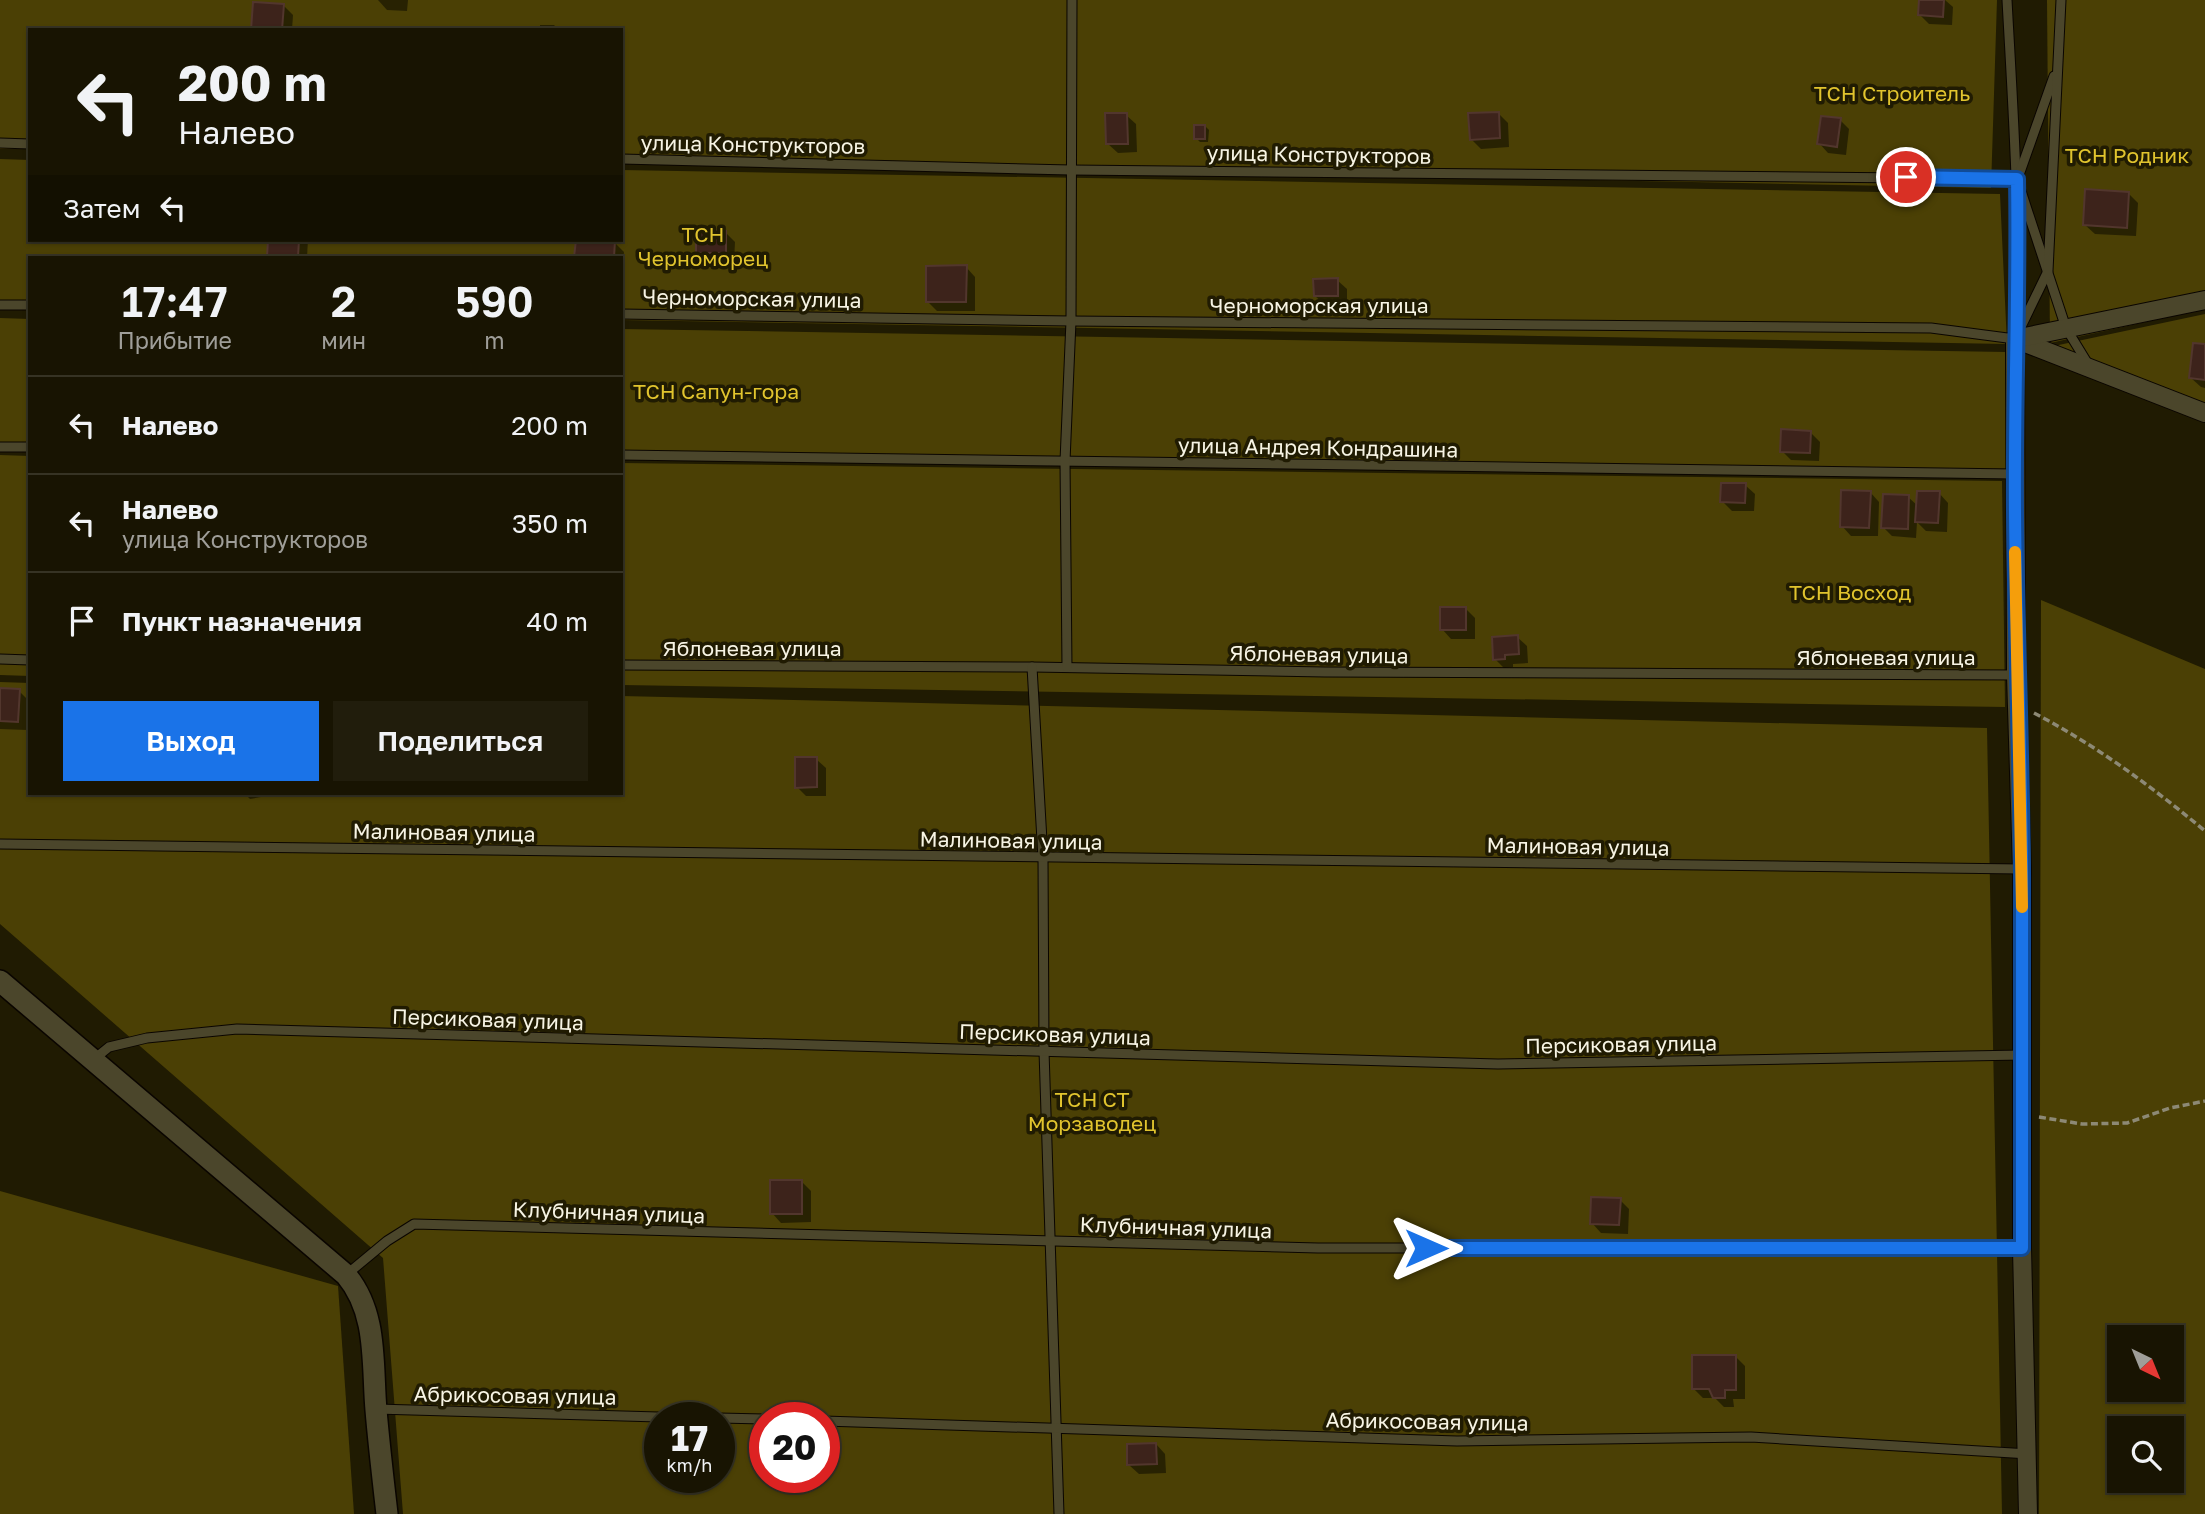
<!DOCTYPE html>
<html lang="ru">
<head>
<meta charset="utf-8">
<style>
  :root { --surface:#181402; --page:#211d0c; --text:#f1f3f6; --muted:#9f9e99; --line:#363324; --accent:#1a73e8 }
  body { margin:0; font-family:"Golos Text",sans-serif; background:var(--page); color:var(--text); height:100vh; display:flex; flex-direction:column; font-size:26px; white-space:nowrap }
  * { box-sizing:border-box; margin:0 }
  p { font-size:23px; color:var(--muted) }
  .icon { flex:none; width:38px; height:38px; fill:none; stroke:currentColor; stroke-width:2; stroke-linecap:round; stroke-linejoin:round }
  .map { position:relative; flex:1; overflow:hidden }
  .sheet { position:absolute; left:28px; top:256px; width:595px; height:539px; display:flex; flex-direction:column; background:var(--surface); border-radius:0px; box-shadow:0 2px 5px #0004,0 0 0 2px var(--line) }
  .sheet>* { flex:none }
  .guide { position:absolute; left:28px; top:28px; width:595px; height:214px; border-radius:0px; box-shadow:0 2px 5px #0004,0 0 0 2px var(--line); background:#181402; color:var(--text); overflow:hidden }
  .needle { width:46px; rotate:137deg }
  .controls { position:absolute; left:2107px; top:1325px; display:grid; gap:14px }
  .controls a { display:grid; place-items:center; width:77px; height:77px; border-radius:0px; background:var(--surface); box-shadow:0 2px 5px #0004,0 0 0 2px var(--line); font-size:35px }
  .speed { position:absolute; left:644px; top:1402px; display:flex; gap:14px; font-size:35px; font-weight:700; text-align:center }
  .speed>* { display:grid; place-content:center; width:91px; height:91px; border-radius:50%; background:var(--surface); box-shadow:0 2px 5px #0004,0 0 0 2px var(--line); line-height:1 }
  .speed small { font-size:18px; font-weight:400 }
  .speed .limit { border:10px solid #d22; background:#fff; color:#111 }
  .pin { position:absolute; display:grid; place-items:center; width:60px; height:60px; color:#fff; margin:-30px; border:4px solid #fff; border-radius:50%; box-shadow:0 2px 7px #0007 }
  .me { position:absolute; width:77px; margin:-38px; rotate:90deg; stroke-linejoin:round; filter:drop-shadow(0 0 5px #0008) }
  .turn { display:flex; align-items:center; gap:24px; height:147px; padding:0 35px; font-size:32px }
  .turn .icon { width:91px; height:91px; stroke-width:2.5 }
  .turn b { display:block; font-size:49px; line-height:60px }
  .then { display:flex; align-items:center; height:66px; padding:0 35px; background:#0003; gap:14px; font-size:26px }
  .eta { display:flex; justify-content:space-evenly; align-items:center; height:119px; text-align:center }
  .eta b { font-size:42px; font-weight:600; line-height:49px }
  .primary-button { display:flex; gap:14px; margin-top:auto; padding:14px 35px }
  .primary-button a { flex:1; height:80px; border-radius:0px; background:var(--accent); color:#fff; font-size:28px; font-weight:600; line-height:80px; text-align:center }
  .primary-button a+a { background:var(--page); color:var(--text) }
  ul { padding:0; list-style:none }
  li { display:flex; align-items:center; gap:21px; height:98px; padding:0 35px; border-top:2px solid var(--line) }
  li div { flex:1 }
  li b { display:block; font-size:26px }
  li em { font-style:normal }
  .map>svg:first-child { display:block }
  .green { fill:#4b4005; fill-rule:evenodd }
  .shadow { fill:#0007 }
  .building { fill:#3d231b; stroke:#52362d; stroke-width:2 }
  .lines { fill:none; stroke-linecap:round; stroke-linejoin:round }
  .service-casing { stroke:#0a0500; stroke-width:11 }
  .minor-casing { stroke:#0a0500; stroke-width:20 }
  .tertiary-casing { stroke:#0a0500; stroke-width:24 }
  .path { stroke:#8d8975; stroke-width:3.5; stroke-dasharray:7 3.5; stroke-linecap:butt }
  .service { stroke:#4b462b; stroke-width:9 }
  .minor { stroke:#4b462b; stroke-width:18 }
  .tertiary { stroke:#4b462b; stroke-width:21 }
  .route-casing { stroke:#114b97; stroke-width:18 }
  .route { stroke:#1a73e8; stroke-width:12 }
  .slow { stroke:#f59e0b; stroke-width:12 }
  .labels { text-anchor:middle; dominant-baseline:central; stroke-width:7; stroke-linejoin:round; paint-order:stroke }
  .park-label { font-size:21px; fill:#e1c42e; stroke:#201b02 }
  .street-label { font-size:21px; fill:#f7f4e4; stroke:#201b02 }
</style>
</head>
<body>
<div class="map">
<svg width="2205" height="1514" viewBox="0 0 2205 1514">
  <rect width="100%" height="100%" fill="#201b02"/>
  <g class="green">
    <polygon points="0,0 1997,0 1991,188 621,161 621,30 30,30 30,149 0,149"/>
    <polygon points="2047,0 2205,0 2205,309 2050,343"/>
    <polygon points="0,159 30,160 30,240 621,240 621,170 2000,194 2007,344 621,320 621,257 30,257 30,310 0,310"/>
    <polygon points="2205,314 2205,405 2054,346"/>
    <polygon points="0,318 30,319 30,443 0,443"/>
    <polygon points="621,329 2006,352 2007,470 621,451"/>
    <polygon points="0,455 30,456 30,676 0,675"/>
    <polygon points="621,463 2002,481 2005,707 621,685"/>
    <path d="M2041 600 2205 669V1514H2039ZM2119 1337H2172V1390H2119ZM2119 1428H2172V1480H2119Z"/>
    <path d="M0 682 30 683V793H621V696L1987 728 2002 1514H403L383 1258 0 924ZM660 1418H719V1477H660ZM765 1418H824V1477H765Z"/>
    <polygon points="0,1191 338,1286 354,1514 0,1514"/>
  </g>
  <g class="shadow">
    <polygon points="378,0 408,0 407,11 387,10"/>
    <polygon points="1921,0 1945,0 1953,7 1952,25 1929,24 1920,15"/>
    <polygon points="283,5 293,15 292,30 253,30"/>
    <polygon points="540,25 554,25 559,30 540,30"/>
    <polygon points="1498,113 1508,123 1509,147 1481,149 1472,140"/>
    <polygon points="1126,115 1136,124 1137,152 1118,153 1108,144"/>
    <polygon points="1840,120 1849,129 1846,155 1828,153 1819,143"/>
    <polygon points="1205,126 1209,130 1208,142 1200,142 1196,138"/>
    <polygon points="2128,193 2138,203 2136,236 2095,234 2085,225"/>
    <polygon points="725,232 735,242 734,262 707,262 698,252"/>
    <polygon points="270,240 308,240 307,257 269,257"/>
    <polygon points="578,240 614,242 624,252 621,279 621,257 576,257"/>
    <polygon points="966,267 975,277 975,311 937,311 928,302"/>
    <polygon points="1337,280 1347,289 1347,304 1325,305 1315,296"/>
    <polygon points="2205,346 2205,388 2201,387 2191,378"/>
    <polygon points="1810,432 1820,442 1819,461 1791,460 1782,451"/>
    <polygon points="1745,485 1755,494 1754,511 1732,511 1722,501"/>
    <polygon points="1870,492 1879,502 1878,536 1851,536 1842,526"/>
    <polygon points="1939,493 1948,503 1947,532 1926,531 1917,522 1916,538 1892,536 1883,527 1908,497 1918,506"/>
    <polygon points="1465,608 1475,618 1475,639 1451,639 1442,629"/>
    <polygon points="1517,637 1527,646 1528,663 1513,664 1513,667 1504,668 1495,659"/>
    <polygon points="0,690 19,691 28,700 27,730 0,729"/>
    <polygon points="816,759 826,768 826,796 806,796 797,787"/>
    <polygon points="244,793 282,793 250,799"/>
    <polygon points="801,1181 811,1191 811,1222 781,1223 772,1213"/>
    <polygon points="1620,1200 1629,1209 1628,1234 1601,1233 1592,1223"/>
    <polygon points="1736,1357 1745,1366 1745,1399 1733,1399 1734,1407 1724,1407 1715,1398 1703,1398 1693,1388"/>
    <polygon points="1156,1444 1165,1454 1166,1473 1139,1474 1129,1465"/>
  </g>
  <g class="building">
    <polygon points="1919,0 1944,0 1943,17 1918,15"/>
    <polygon points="253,2 284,4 282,30 251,30"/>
    <polygon points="1499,112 1500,138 1470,140 1468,113"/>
    <polygon points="1105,113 1127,113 1128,144 1106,144"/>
    <polygon points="1821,116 1841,118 1837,147 1817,144"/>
    <rect x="1194" y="125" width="11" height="14"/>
    <polygon points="2085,189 2129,192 2127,228 2083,225"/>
    <polygon points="696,230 726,231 726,253 696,253"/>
    <polygon points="268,240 299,240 298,257 267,257"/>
    <polygon points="576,240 615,241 614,257 574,257"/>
    <polygon points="967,265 966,302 926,302 926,266"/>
    <polygon points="1338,278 1338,296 1314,296 1313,279"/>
    <polygon points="2193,343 2205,344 2205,380 2189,378"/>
    <polygon points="1781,429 1811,431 1810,453 1780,452"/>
    <polygon points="1721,483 1746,483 1745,503 1720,502"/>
    <polygon points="1841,490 1871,491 1869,528 1840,527"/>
    <polygon points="1917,491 1940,491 1938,523 1915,522"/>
    <polygon points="1883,494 1909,495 1908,529 1881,528"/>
    <rect x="1440" y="607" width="26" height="23"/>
    <polygon points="1518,635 1519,654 1505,655 1505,659 1493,660 1492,637"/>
    <polygon points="0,688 20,689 18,722 0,721"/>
    <polygon points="795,757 817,757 817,787 795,788"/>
    <rect x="770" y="1180" width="32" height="34"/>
    <polygon points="1591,1197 1621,1198 1619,1225 1590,1224"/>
    <polygon points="1692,1355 1736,1355 1736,1390 1725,1390 1725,1398 1713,1398 1709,1389 1692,1389"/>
    <polygon points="1156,1443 1157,1464 1127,1465 1127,1444"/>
  </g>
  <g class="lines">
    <g class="service-casing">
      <g id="service">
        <path d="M2007 0C2013 111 2021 222 2016 334"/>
        <polyline points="0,143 30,144"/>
        <polyline points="621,159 1071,170 2017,179"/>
        <polyline points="2019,175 2054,76"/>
        <polyline points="2020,188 2066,328 2088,364"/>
        <polyline points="0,305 30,305"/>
        <polyline points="621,314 1071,321 1931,328 2015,339"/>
        <polyline points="2016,337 2048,271 2061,0"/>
        <polyline points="0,447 30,447"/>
        <polyline points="621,455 2015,474"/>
        <polyline points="0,659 30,660"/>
        <polyline points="621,665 1032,667 1325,672 2016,675"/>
        <polyline points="1032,667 1043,858 1044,1051 1059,1514"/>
        <polyline points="1067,667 1065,461 1071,321 1072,0"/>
        <polyline points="0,844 2022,869"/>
        <polyline points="93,1060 109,1047 147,1038 237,1029 1498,1064 2023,1055"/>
        <polyline points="346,1275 387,1241 414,1224 1318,1248 2022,1248"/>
        <polyline points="376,1409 694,1418"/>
        <polyline points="719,1418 765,1419"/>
        <polyline points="824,1421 1457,1441 1751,1437 2029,1454"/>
      </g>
    </g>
    <g class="minor-casing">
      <g id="minor">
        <polyline points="2015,339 2016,675 2022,869 2022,1248 2028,1514"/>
        <polyline points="2015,339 2205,413"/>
        <polyline points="2015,339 2205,300"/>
      </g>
    </g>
    <g class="tertiary-casing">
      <path id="tertiary" d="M0 981 346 1275C378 1313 372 1364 376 1410 379 1445 383 1479 387 1514"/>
    </g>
    <g class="path">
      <path d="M2034 713C2097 746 2151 786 2205 831"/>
      <polyline points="2039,1117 2082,1124 2127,1123 2170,1108 2205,1101"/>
    </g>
    <use href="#service" class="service"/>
    <use href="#minor" class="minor"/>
    <use href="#tertiary" class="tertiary"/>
  </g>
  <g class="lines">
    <g class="route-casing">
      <path id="route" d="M1426 1248H2022C2022 1122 2023 997 2022 872 2021 752 2016 632 2015 512 2014 401 2019 290 2017 179L1906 177"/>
    </g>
    <use href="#route" class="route"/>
    <polyline class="slow" points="2015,552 2022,907"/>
  </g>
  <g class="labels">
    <g class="park-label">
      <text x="1892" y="93">ТСН Строитель</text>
      <text x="2127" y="155">ТСН Родник</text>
      <text x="703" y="234">ТСН<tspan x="703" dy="24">Черноморец</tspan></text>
      <text x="716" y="391">ТСН Сапун-гора</text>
      <text x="1850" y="592">ТСН Восход</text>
      <text x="1092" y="1099">ТСН СТ<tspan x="1092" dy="24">Морзаводец</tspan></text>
    </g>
    <g class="street-label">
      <text transform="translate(753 144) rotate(1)">улица Конструкторов</text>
      <text transform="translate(1319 154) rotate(1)">улица Конструкторов</text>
      <text transform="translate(752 298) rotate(1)">Черноморская улица</text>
      <text x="1319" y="305">Черноморская улица</text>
      <text transform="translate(1318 447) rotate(1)">улица Андрея Кондрашина</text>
      <text x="752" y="648">Яблоневая улица</text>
      <text transform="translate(1319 654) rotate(1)">Яблоневая улица</text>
      <text x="1886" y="657">Яблоневая улица</text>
      <text transform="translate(444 832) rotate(1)">Малиновая улица</text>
      <text transform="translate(1011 840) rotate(1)">Малиновая улица</text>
      <text transform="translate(1578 846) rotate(1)">Малиновая улица</text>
      <text transform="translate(488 1019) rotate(2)">Персиковая улица</text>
      <text transform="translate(1055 1034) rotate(2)">Персиковая улица</text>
      <text transform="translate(1621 1044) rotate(-1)">Персиковая улица</text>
      <text transform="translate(609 1212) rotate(2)">Клубничная улица</text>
      <text transform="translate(1176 1227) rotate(2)">Клубничная улица</text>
      <text transform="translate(515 1395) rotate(1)">Абрикосовая улица</text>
      <text transform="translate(1427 1421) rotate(1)">Абрикосовая улица</text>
    </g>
  </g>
</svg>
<div class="controls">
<a><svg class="needle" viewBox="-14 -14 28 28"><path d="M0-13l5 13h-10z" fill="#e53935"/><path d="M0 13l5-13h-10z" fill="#9f9e99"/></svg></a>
<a><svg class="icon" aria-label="search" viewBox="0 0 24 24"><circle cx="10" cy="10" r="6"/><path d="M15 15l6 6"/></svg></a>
</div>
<div class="speed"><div>17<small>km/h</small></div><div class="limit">20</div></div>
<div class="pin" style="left:1906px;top:177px;background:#d93025"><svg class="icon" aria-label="arrive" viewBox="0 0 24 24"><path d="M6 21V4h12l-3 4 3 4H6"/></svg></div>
<svg class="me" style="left:1426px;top:1248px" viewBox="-20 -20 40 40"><path d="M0-17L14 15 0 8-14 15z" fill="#1a73e8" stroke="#fff" stroke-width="4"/></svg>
<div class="guide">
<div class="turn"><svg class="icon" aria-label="left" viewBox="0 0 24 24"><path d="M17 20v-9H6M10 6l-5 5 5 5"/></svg><div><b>200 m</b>Налево</div></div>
<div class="then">Затем<svg class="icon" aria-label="left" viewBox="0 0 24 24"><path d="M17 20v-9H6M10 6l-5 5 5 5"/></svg></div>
</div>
<section class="sheet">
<div class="eta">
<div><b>17:47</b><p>Прибытие</p></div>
<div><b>2</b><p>мин</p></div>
<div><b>590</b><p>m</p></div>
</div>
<ul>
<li><svg class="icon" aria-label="left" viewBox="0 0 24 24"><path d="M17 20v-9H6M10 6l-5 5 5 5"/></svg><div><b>Налево</b></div><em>200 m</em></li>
<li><svg class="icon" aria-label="left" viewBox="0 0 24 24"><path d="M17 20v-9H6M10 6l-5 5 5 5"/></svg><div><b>Налево</b><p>улица Конструкторов</p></div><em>350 m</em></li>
<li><svg class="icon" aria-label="arrive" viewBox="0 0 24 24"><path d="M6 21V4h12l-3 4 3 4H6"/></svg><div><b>Пункт назначения</b></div><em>40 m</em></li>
</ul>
<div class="primary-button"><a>Выход</a><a>Поделиться</a></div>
</section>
</div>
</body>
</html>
